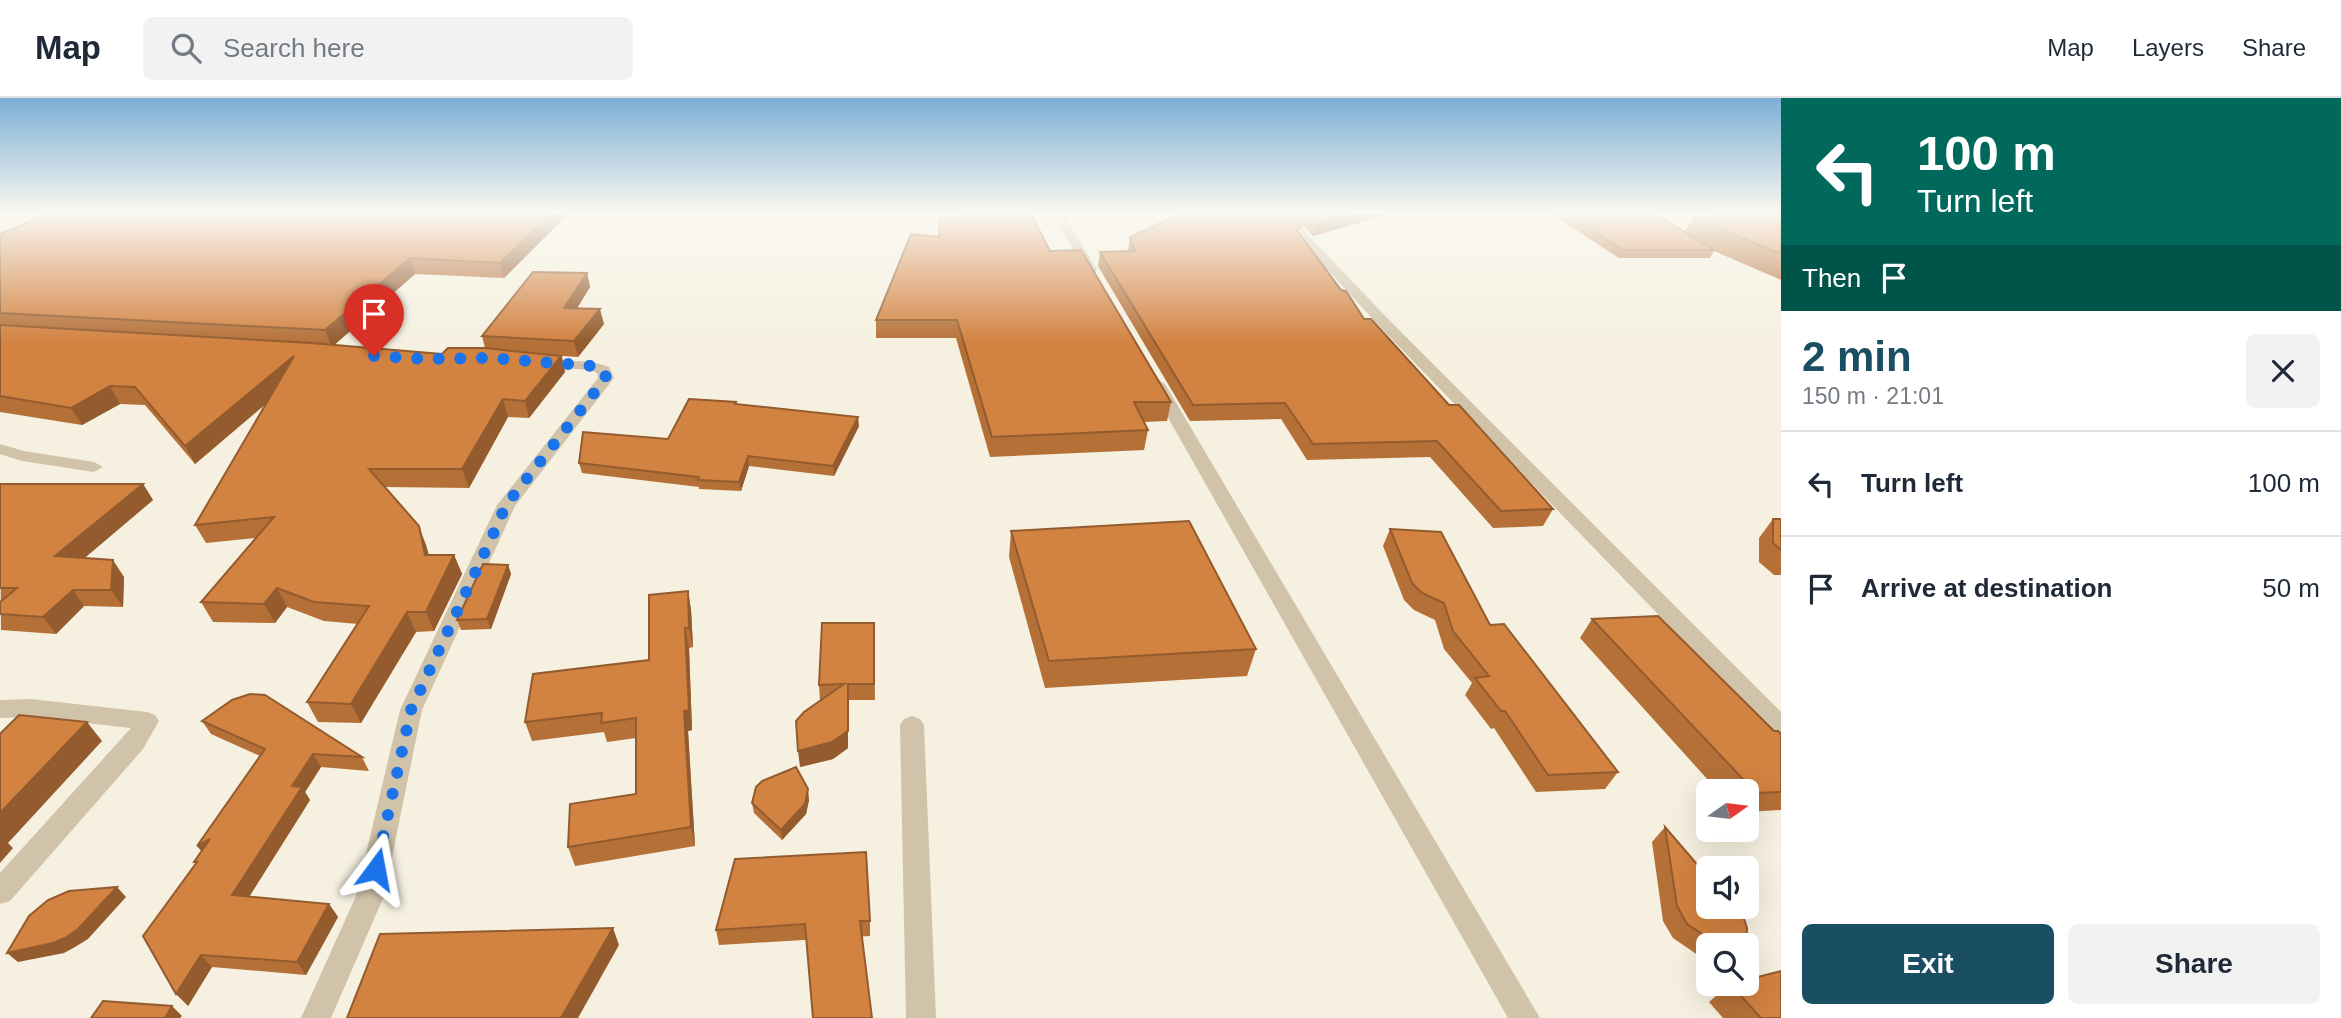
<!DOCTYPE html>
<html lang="en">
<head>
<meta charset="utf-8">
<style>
  :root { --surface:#fff; --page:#f2f2f3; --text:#1f2937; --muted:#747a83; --line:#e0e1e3; --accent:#1a4f63 }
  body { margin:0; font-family:Arial,sans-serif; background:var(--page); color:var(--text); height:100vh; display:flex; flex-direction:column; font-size:26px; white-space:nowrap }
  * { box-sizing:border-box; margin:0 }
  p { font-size:23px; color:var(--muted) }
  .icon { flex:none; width:38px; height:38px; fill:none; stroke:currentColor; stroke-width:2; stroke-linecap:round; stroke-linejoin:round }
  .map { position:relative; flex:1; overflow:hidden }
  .panel { display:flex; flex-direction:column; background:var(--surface); width:560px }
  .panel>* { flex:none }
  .top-card { background:#00695c; color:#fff; overflow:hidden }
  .needle { width:46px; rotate:76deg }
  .tools { position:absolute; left:1696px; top:681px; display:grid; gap:14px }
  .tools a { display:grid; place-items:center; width:63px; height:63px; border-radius:10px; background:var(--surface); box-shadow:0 7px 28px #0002; font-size:35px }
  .pin { position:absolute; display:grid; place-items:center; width:60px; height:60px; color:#fff; margin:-72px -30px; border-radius:50% 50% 50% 0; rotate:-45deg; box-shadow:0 0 7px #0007 }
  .pin .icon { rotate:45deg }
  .me { position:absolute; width:77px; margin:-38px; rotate:13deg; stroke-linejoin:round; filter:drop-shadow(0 0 5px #0008) }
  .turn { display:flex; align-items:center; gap:24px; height:147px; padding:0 21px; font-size:32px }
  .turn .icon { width:91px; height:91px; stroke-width:2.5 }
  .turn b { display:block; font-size:49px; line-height:60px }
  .then { display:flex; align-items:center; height:66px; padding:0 21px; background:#0003; gap:14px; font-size:26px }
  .round { display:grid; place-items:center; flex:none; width:74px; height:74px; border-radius:10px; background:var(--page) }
  .headline { display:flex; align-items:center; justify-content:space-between; height:119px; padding:0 21px }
  h1 { font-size:42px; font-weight:700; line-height:52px; color:var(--accent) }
  .primary-button { display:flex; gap:14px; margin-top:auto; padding:14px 21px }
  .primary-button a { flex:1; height:80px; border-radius:10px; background:var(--accent); color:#fff; font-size:28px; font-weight:700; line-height:80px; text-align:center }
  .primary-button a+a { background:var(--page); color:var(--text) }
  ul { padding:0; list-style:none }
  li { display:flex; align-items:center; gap:21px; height:105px; padding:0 21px; border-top:2px solid var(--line) }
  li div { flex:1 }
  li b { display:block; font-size:26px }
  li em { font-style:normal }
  header { display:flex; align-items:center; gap:42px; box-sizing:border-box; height:98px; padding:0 35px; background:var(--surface); border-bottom:2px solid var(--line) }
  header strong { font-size:33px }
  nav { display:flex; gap:38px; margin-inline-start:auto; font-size:24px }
  .search { width:490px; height:63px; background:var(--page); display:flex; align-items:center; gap:18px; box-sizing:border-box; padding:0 24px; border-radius:10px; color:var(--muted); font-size:26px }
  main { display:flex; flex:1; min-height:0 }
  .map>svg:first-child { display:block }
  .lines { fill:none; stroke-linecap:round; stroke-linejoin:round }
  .minor { fill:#d0c3a9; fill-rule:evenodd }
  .wall { fill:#b57038 }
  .shaded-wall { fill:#935b2e }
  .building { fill:#d28241; stroke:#935b2e; stroke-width:2 }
  .route { stroke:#1a73e8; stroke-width:12; stroke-dasharray:0 21.6 }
</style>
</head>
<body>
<header>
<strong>Map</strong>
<div class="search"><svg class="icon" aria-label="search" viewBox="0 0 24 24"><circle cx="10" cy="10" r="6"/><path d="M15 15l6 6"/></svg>Search here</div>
<nav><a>Map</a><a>Layers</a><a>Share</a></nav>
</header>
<main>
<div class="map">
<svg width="1781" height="920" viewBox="0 0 1781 920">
  <rect width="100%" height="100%" fill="#f5f0df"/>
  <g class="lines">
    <g class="minor">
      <polygon points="1052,116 1064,116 1097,172 1095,175 1087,175"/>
      <polygon points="1276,116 1288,116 1393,226 1781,614 1781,638 1773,635 1383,232"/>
      <polygon points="539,261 593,264 609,269 614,280 515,408 422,612 384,798 331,920 301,920 356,798 400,612 497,407 598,280 597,275 591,272 534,268 532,265 534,262"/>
      <polygon points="1157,281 1165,286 1540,920 1508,920 1149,286"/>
      <polygon points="0,346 24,353 94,364 103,369 94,374 22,363 0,356"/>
      <polygon points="31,601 147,614 155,617 159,623 143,651 10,803 0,806 0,775 131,630 31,619 0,620 0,602"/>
      <polygon points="912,618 920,621 924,627 936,920 906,920 900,627 904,621"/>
    </g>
  </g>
  <g class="wall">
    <polygon points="568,116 504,180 415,176 334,247 442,256 485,250 482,238 587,175 590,189 577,210 604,226 578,259 562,258 565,274 529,320 508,319 469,390 385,389 426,447 429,457 454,457 462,476 434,533 416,534 361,625 318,624 307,604 358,526 324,523 287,509 275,525 213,524 201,504 255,440 206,445 195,427 267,305 195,366 145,307 120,306 82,327 0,314 0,136"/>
    <polygon points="959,116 1031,116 1050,153 1171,304 1167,323 1144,324 1148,332 1144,352 990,359 956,240 876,240 876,222 939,139 961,120"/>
    <polygon points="1292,116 1390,116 1313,138"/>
    <polygon points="1550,116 1655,116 1685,134 1693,120 1781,116 1781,182 1714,153 1710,160 1619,160 1562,123"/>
    <polygon points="1299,135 1341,192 1364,221 1553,411 1543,428 1493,430 1430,359 1307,362 1281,321 1190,323 1098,168 1100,154 1128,154 1130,139"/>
    <polygon points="736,307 859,328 834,378 749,368 741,393 699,391 699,389 582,375 579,365 668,341"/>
    <polygon points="0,386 143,386 153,402 84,460 124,479 123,509 84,508 56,536 1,532"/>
    <polygon points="1773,421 1781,421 1781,477 1774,477 1759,464 1759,440"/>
    <polygon points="1390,431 1490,527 1618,674 1605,691 1536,694 1494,630 1491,631 1465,597 1472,585 1444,551 1435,522 1414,512 1404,502 1383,448"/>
    <polygon points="1011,433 1256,551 1247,578 1045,590 1009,459"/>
    <polygon points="508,467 511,476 491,531 461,532 457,522"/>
    <polygon points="688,493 691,512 693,549 689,550 692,632 688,633 695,748 575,768 568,749 636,696 636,640 607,644 604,634 532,643 525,624 649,562"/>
    <polygon points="1592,521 1774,633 1781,636 1781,712 1746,714 1746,693 1718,693 1580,540"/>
    <polygon points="874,525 875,602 848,602 848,650 833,661 800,669 820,603 819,587"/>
    <polygon points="202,623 362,659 369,673 321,669 305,694 310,702 249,799 329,806 338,819 306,877 212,869 188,908 196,766 194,764 260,658 211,636"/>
    <polygon points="809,702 806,716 782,742 754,715 752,705"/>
    <polygon points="1665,729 1746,847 1708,847 1708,864 1673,840 1663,823 1652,744"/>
    <polygon points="870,823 870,838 719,847 716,832"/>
    <polygon points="1730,886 1781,920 1723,920 1709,904"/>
  </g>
  <g class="shaded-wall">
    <polygon points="551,116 568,116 504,180 500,165"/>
    <polygon points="1348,116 1390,116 1313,138 1316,125"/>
    <polygon points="410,160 415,176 332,249 325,232"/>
    <polygon points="587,175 590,189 568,225 564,210"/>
    <polygon points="600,211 604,226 578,259 574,243"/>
    <polygon points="294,258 302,275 195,366 185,348"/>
    <polygon points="561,258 565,274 529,320 525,303"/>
    <polygon points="110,288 120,306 82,327 71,310"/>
    <polygon points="503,301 508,319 469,390 462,371"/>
    <polygon points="858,319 859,328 834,378 833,368"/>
    <polygon points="748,358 749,368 741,393 739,384"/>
    <polygon points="143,386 153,402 67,475 55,458"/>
    <polygon points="419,428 426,447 433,475 425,457"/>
    <polygon points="454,457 462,476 434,533 426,514"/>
    <polygon points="113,462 124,479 123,509 111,492"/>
    <polygon points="508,467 511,476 491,531 487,521"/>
    <polygon points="277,490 287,509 275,525 264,506"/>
    <polygon points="73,492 84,508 56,536 43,519"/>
    <polygon points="688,493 691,512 693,549 689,530"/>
    <polygon points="407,514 416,534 361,625 351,606"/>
    <polygon points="685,530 689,550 692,632 688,633 695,748 691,729 684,613"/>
    <polygon points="848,586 848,650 833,661 800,669 798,653"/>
    <polygon points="87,624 102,643 8,745 13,750 0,765 0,715"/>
    <polygon points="313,656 321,669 305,694 310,702 242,810 232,797 292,688"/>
    <polygon points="808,691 809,702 806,716 782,742 781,732"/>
    <polygon points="210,741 208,761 197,748"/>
    <polygon points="117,789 126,799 88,841 75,849 64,855 18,864 7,855"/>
    <polygon points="329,806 338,819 306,877 297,864"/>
    <polygon points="613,830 619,847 578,920 561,920"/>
    <polygon points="201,857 212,869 188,908 176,896"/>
    <polygon points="172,908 182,918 180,920 165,920"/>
  </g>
  <g class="building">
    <polygon points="47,116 551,116 500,165 410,160 325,232 0,215 0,136"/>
    <polygon points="966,116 1031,116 1050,153 1081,152 1171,304 1134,304 1148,332 992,339 957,222 876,222 911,136 939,139 940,119 968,120"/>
    <polygon points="1180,116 1288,116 1301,129 1296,131 1341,192 1346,193 1364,221 1371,221 1449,307 1459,307 1553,411 1501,413 1437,343 1313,346 1285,305 1193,307 1100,154 1135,153 1130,139"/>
    <polygon points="1308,116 1348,116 1316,125"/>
    <polygon points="1567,116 1655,116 1714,152 1623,152"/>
    <polygon points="1730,116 1781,116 1781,156 1693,120"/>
    <polygon points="533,174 587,175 564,210 600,211 574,243 482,238"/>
    <polygon points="0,227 311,245 442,256 448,250 485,250 561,258 525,303 503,301 462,371 369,371 419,428 425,457 454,457 426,514 407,514 351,606 307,604 369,508 314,504 277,490 264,506 201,504 274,419 195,427 294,258 185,348 135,289 110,288 71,310 0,298"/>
    <polygon points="689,301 736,304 735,306 858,319 833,368 748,358 739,384 698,382 699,379 579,365 583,334 668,341"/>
    <polygon points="0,386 143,386 55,458 113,462 111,492 73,492 43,519 0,516 0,504 17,490 0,490"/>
    <polygon points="1773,421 1781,421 1781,452 1773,445"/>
    <polygon points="1189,423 1256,551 1049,563 1011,433"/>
    <polygon points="1390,431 1441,434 1490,527 1504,526 1618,674 1548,677 1505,613 1501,613 1475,580 1489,578 1453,533 1444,505 1422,495 1412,485"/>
    <polygon points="483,466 508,467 487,521 457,522"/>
    <polygon points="688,493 689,530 685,530 689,612 684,613 691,729 568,749 570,706 636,696 636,620 601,625 602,615 525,624 533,576 649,562 649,497"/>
    <polygon points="1658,518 1774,633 1778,633 1781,636 1781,694 1756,695 1592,521"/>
    <polygon points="822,525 874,525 874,586 848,586 848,633 832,644 798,653 796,623 804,614 844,586 819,587"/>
    <polygon points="250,596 265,597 362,659 313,656 292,688 302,689 232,797 329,806 297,864 201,857 176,896 143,838 197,764 194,764 210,741 197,748 265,651 202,623 232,602"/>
    <polygon points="19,617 87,624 0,715 0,636"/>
    <polygon points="796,669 808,691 805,706 781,732 752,705 756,689 762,683"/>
    <polygon points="1665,729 1708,779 1708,808 1733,808 1744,821 1747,830 1746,855 1746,847 1719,847 1687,826 1677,808"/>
    <polygon points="866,754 870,823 860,823 872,920 813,920 805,826 716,832 735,761"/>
    <polygon points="117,789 78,831 65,840 53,845 7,855 29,818 48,802 69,793"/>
    <polygon points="613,830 561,920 347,920 380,836"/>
    <polygon points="1781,873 1781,920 1761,920 1730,886 1746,886 1746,882"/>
    <polygon points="103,903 172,908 165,920 91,920"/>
  </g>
  <linearGradient id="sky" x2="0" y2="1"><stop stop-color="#7cafd4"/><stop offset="0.47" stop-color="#faf8f1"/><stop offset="1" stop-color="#faf8f1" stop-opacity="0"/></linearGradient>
  <rect width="1781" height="245" fill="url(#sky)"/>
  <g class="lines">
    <polyline class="route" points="374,258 424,261 490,260 593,268 604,272 606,280 506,407 496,430 411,612 376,771"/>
  </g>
</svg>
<div class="tools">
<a><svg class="needle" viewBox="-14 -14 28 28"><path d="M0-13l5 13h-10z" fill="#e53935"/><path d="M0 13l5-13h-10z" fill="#747a83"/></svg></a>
<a><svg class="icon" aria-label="sound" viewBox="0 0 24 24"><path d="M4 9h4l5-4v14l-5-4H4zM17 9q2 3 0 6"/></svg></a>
<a><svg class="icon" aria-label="search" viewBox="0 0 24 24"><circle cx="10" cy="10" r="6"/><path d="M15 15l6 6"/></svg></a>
</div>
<div class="pin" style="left:374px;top:258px;background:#d93025"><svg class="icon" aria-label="arrive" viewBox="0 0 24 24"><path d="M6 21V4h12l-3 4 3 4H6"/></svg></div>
<svg class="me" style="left:376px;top:771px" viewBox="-20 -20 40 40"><path d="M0-17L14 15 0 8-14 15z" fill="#1a73e8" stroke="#fff" stroke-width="4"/></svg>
</div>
<section class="panel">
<div class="top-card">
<div class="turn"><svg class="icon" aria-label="left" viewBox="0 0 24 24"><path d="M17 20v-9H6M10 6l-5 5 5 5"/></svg><div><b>100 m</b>Turn left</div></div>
<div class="then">Then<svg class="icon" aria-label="arrive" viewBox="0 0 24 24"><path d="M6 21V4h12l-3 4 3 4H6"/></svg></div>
</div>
<div class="headline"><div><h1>2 min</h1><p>150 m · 21:01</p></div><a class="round"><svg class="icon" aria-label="close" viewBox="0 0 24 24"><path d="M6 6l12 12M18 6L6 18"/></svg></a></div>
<ul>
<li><svg class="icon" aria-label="left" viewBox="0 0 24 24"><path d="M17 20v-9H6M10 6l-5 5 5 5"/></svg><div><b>Turn left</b></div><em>100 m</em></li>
<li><svg class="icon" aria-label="arrive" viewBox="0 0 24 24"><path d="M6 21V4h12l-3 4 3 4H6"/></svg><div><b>Arrive at destination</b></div><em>50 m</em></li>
</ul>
<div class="primary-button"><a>Exit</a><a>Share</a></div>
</section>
</main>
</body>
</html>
